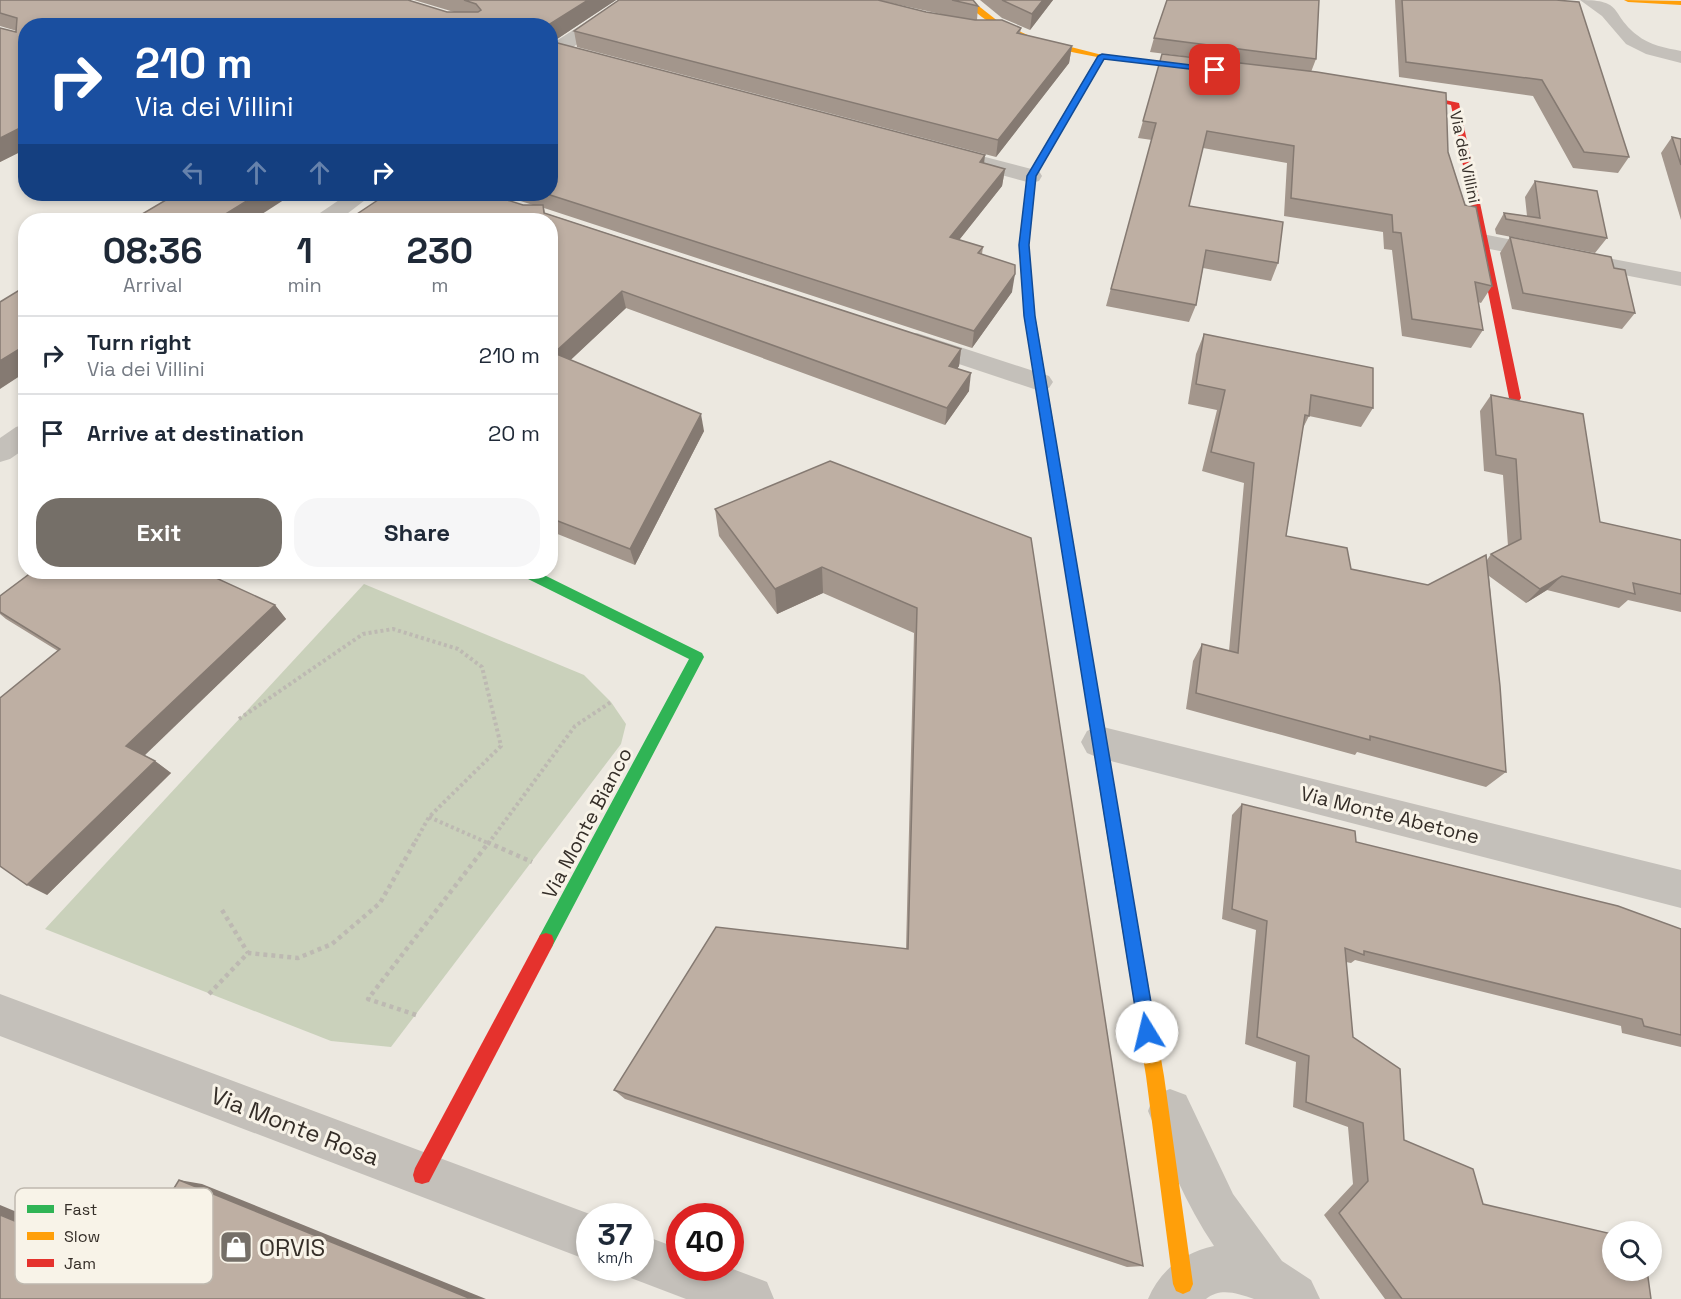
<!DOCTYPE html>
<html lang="en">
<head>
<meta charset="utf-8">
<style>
  :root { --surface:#fff; --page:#f6f6f7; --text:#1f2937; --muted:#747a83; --line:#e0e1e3; --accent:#756f68 }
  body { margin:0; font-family:"Space Grotesk",sans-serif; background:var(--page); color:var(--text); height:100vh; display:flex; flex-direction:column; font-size:22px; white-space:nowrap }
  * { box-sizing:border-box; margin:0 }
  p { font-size:20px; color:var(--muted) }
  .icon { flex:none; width:33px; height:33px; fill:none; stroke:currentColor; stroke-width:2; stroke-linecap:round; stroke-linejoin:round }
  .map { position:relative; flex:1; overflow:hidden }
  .side { position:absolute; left:18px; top:213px; width:540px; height:366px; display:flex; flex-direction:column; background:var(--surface); border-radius:24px; box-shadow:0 3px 9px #0003 }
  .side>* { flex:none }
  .top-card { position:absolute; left:18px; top:18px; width:540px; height:183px; border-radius:24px; box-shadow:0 3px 9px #0003; background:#1a4fa0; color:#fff; overflow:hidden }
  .buttons { position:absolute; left:1602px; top:1221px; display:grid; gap:12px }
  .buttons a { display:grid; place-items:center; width:60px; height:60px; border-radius:50%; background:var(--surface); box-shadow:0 3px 9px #0003; font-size:30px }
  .speed { position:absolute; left:576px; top:1203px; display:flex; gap:12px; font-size:30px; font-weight:700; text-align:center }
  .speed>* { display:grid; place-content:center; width:78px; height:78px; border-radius:50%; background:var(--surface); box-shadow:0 3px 9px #0003; line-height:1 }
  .speed small { font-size:15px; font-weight:400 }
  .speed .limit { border:9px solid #d22; background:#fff; color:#111 }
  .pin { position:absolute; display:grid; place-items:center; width:51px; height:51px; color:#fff; margin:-26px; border-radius:12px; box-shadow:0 3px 9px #0006 }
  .me { position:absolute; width:66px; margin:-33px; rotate:351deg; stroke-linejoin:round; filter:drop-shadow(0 0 4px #0008) }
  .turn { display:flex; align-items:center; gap:21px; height:126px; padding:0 18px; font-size:27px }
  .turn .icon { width:78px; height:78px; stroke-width:2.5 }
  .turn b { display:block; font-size:42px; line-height:51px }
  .lanes { display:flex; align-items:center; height:57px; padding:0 18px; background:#0003; justify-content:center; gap:30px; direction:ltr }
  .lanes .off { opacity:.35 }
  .eta { display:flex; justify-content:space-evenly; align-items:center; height:102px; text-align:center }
  .eta b { font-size:36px; font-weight:700; line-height:42px }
  .action { display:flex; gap:12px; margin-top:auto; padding:12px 18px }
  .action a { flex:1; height:69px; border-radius:24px; background:var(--accent); color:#fff; font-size:24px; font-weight:700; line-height:69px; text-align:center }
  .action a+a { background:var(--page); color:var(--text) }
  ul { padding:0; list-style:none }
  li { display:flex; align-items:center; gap:18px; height:78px; padding:0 18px; border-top:2px solid var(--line) }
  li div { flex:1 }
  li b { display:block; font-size:22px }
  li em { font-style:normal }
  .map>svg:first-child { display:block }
  .green { fill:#cad1bb }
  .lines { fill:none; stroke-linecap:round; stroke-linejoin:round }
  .path-far1 { stroke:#bdb9b2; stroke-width:4; stroke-dasharray:3 3; stroke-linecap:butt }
  .path { stroke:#bdb9b2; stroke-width:4.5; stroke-dasharray:4 4; stroke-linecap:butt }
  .street { fill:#c4c0ba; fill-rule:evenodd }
  .fast { fill:#30b455; fill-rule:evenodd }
  .slow { fill:#ff9f0a; fill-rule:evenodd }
  .jam { fill:#e5322d; fill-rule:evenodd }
  .wall { fill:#a3968c; fill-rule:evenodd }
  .shaded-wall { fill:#857a72 }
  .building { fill:#beafa3; stroke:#857a72; stroke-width:1.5 }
  .route { fill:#1a73e8; stroke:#114b97; stroke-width:1.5 }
  .labels { text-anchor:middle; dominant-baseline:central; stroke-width:6; stroke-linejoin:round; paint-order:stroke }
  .far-street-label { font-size:16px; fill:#352e28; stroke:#f8f3e8 }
  .street-label { font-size:20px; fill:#352e28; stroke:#f8f3e8 }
  .near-street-label { font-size:24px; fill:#352e28; stroke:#f8f3e8 }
  .near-poi-label { font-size:24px; fill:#352e28; stroke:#f8f3e8; text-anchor:start }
  .key { fill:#f8f3e8; stroke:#beb8ae; stroke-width:1.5 }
  .key-label { font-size:16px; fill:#352e28 }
</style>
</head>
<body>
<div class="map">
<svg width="1681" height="1299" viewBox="0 0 1681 1299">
  <rect width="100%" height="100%" fill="#ece8e0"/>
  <polygon class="green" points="364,584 584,675 611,702 626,724 621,744 391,1047 331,1041 45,929"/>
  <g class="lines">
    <g class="path-far1">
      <polyline points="239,719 363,634 393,629 458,649 482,667 501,746 429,817 414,844"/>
      <polyline points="429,817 490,844"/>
      <polyline points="488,844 575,726 611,702"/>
    </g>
    <g class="path">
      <polyline points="487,842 532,862"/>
      <polyline points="222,910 248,953"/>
      <polyline points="209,994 248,953 298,958 332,944 380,903 415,842"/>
      <polyline points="416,1015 368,999 489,842"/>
    </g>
    <g class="street">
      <polygon points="620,0 641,0 563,54 550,54 550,45"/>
      <path d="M1580 0C1625 0 1609 13 1637 35 1649 45 1666 48 1681 51V63L1646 54 1626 44 1602 16Z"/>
      <polygon points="947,147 1039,171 1042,176 1039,181 1031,183 939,158 936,153 939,148"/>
      <polygon points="348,194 373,194 339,220 314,220 317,215"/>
      <polygon points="1482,234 1681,272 1681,286 1474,246 1470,241 1474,236"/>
      <polygon points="917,333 1049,376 1053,382 1049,388 1040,391 908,347 904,341 908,335"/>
      <polygon points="26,424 26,448 10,459 0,462 0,438 16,427"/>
      <polygon points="1099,726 1681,870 1681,908 1099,758 1087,753 1081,742 1087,731"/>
      <polygon points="0,994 595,1216 590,1216 590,1261 0,1036"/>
      <path d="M1170 1089 1186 1095 1233 1194 1282 1261 1311 1280 1320 1299C1304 1299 1268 1299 1254 1299 1238 1294 1221 1287 1206 1299H1148C1160 1270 1183 1253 1214 1246 1186 1205 1167 1157 1148 1111L1154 1095Z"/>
      <polygon points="640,1234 680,1249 680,1268 730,1268 767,1282 774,1299 686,1299 623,1275 620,1268 640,1268"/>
    </g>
    <g class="fast">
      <polygon points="1102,54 1204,67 1208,69 1204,71 1099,58 1099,54"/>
      <polygon points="1029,306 1034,309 1131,885 1129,890 1123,893 1117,890 1115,885 1024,309"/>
      <polygon points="521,572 538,572 702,653 704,657 552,947 546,949 540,947 538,941 540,935 689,659 522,576"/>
    </g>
    <g class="slow">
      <path d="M963 0H971L999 22 1032 37 1106 56 1035 176 1029 245 1034 309 1029 312 1024 309 1019 245 1027 176 1097 57C1049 48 998 38 963 0Z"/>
      <polygon points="1624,0 1681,1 1681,5 1628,2"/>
      <polygon points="1123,877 1129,880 1131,885 1164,1076 1193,1284 1190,1291 1183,1294 1176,1291 1173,1284 1146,1076 1115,885 1117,880"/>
    </g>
    <g class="jam">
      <polygon points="1398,90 1459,103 1521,398 1519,401 1511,401 1509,398 1451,105 1398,94"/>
      <polygon points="546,933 552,935 554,941 552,947 429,1182 422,1184 415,1182 413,1175 415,1168 540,935"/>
    </g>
  </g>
  <g class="wall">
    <polygon points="0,0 454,12 414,0 616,0 554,41 550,40 550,26 26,26 26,149 0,162 0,28 16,32 17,31 0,26"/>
    <path d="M619 0H973L978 6 977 20 1021 28 1020 34 1072 46 1069 63 996 157 577 47 574 31ZM882 1 945 15 926 12Z"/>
    <polygon points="980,0 1053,0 1030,30 1002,18"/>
    <polygon points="1395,0 1556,0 1629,157 1618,173 1573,168 1533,96 1399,77"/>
    <polygon points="1154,38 1316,59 1311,72 1448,152 1492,286 1481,303 1478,302 1483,330 1471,348 1402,336 1392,250 1384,249 1383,232 1284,216 1287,163 1203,148 1189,206 1278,263 1271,281 1203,268 1196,305 1189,322 1106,306 1152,140 1138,138 1143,121 1214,60 1150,52"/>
    <polygon points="1672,137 1681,139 1681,220 1661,153"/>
    <polygon points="984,163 1005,169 1002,186 959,240 983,247 982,254 1012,292 972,348 544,208 545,213 961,349 959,366 957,369 969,391 945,425 626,308 570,360 704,431 635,565 550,531 550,220 523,205 533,205 499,194 550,194"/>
    <polygon points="1535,181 1607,238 1595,253 1496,234 1495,229 1504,213 1527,216 1525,197"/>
    <polygon points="1510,237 1614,268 1635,313 1622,329 1512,309 1500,253"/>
    <polygon points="1204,334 1373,408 1361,427 1309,416 1303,428 1286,536 1351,569 1428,585 1487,560 1491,554 1508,546 1503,475 1484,471 1480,411 1491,395 1600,522 1681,540 1681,612 1628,600 1619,608 1547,590 1526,603 1489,576 1506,772 1486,787 1357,752 1355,755 1186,709 1193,661 1202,644 1229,651 1244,483 1202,471 1217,410 1188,404 1196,354"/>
    <polygon points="715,509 1031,538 1143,1266 1127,1267 625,1099 614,1090 906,949 914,633 823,593 777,614 719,536"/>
    <polygon points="0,596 275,605 286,619 144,755 155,761 171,773 47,895 58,651 6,619 0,614"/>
    <polygon points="1242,804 1356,842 1681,929 1681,1047 1622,1033 1621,1026 1355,960 1351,963 1346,962 1353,1037 1404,1140 1483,1204 1651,1299 1385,1299 1324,1215 1353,1184 1348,1127 1293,1107 1296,1062 1245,1044 1256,930 1222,919 1232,815"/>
  </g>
  <g class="shaded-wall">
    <polygon points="588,0 616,0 554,41 550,24"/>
    <polygon points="1043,0 1053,0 1030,30 1032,14"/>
    <polygon points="1072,46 1069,63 996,157 998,140"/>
    <polygon points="26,125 26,149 0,162 0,138"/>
    <polygon points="985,155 983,173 980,162"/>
    <polygon points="1005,169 1002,186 948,254 950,237"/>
    <polygon points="258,194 293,194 253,220 216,220"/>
    <polygon points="1015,274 1012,292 972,348 974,331"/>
    <polygon points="622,291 626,308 559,371 554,353"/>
    <polygon points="26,345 26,372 0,389 0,361"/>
    <polygon points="961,349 959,366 947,383 949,366"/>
    <polygon points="971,373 969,391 945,425 947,408"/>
    <polygon points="701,414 704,431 635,565 630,549"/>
    <polygon points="822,567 823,593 777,614 775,589"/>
    <polygon points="1562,576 1547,590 1526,603 1540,589"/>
    <polygon points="275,605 286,619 142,758 126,746"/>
    <polygon points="155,761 171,773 47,895 27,885"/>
    <polygon points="179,1180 202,1184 486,1299 471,1299"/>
    <polygon points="0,1205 151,1268 126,1267 0,1215"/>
  </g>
  <g class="building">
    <polygon points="0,0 408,0 447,12 478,12 481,10 476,4 464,0 588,0 550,24 545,24 545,26 26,26 26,125 0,138 0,28 16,32 17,18 0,13"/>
    <polygon points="619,0 878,0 926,12 975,20 1002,20 1021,28 1017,33 1072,46 998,140 574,31"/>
    <polygon points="952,0 973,0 978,6"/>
    <polygon points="1002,0 1043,0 1032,14"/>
    <polygon points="1167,0 1319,0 1316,59 1154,38"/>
    <polygon points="1402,0 1556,0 1579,2 1629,157 1584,152 1542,80 1406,62"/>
    <polygon points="550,41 985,155 980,162 1005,169 950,237 983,247 978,253 1015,265 1015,274 974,331 547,194 550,194"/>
    <polygon points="1162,54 1317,72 1446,93 1448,152 1465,205 1476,207 1492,286 1475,282 1483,330 1412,319 1401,233 1393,232 1392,215 1291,198 1294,146 1207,131 1189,206 1283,222 1278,263 1206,250 1196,305 1111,289 1156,123 1143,121"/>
    <polygon points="1672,137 1681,139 1681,165"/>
    <polygon points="1535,181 1597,191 1607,238 1506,219 1504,213 1540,218"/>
    <polygon points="176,194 258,194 216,220 132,220"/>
    <polygon points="387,194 488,194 523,205 543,205 544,213 961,349 949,366 971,373 947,408 622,291 554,353 701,414 630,549 550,518 550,220 348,220"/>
    <polygon points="1510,237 1611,257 1614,268 1625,270 1635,313 1523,293"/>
    <polygon points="26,286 26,345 0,361 0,302"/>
    <polygon points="1204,334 1373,368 1373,408 1311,395 1309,416 1305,415 1286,536 1347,548 1351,569 1428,585 1486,555 1500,686 1506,772 1370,736 1370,740 1196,693 1202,644 1238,653 1254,463 1211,452 1225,390 1196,384"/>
    <polygon points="1491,395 1583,414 1600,522 1681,540 1681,594 1633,583 1635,594 1562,576 1540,589 1491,554 1521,539 1516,459 1496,455"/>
    <polygon points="830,461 1031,538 1143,1266 614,1090 716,927 908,949 917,608 822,567 775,589 715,509"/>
    <polygon points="32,572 203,572 275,605 126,746 155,761 27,885 0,866 0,698 60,649 0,612 0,596"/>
    <polygon points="1242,804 1355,831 1356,842 1618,906 1681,929 1681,1035 1644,1026 1642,1019 1364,951 1364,955 1345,948 1353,1037 1400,1069 1404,1140 1473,1169 1483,1204 1612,1234 1612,1270 1647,1270 1651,1299 1402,1299 1339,1213 1368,1181 1363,1123 1306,1102 1309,1056 1257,1037 1267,921 1232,909"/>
    <polygon points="179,1180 471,1299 0,1299 0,1215 126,1267"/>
  </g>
  <polygon class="route" points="1102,54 1215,68 1219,70 1215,72 1104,59 1036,176 1029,245 1035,316 1156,1032 1153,1038 1147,1040 1141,1038 1139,1032 1024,316 1019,245 1027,176 1098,56"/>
  <defs>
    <g id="shop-square" transform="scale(1.725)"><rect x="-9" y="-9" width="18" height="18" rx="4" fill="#756f68" stroke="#f8f3e8"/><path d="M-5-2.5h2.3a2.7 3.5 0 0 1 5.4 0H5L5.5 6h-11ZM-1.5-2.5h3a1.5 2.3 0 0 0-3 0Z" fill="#fff"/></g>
  </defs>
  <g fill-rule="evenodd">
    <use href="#shop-square" x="236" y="1247"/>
  </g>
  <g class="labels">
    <g class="far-street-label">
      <text transform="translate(1465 157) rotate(78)">Via dei Villini</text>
    </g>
    <g class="street-label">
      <text transform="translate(1390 815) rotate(14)">Via Monte Abetone</text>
      <text transform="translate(587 823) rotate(-62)">Via Monte Bianco</text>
    </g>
    <g class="near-street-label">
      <text transform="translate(295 1126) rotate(21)">Via Monte Rosa</text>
    </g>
    <g class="near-poi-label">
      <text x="259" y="1247">ORVIS</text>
    </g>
  </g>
  <rect x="15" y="1188" width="198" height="96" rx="9" class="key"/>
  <rect x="27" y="1205" width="27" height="8" fill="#30b455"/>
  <rect x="27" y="1232" width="27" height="8" fill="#ff9f0a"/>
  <rect x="27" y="1259" width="27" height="8" fill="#e5322d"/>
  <g class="key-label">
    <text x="64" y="1215">Fast</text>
    <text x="64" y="1242">Slow</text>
    <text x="64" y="1269">Jam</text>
  </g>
</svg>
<div class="buttons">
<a><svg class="icon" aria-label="search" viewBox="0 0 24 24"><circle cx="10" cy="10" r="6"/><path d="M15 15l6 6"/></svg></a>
</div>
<div class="speed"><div>37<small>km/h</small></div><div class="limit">40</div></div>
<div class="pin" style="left:1215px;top:70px;background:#d93025"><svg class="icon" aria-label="arrive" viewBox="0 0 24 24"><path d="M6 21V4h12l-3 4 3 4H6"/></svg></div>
<svg class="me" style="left:1147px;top:1032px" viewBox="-20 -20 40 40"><circle r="19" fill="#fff"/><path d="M0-13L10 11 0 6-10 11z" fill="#1a73e8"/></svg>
<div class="top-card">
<div class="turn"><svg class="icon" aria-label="right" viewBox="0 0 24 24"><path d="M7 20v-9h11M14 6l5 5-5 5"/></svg><div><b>210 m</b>Via dei Villini</div></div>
<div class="lanes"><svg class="icon off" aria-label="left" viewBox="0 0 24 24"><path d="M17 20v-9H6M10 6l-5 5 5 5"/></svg><svg class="icon off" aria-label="ahead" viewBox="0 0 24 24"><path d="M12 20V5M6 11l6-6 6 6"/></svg><svg class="icon off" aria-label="ahead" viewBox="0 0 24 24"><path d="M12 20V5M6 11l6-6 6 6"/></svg><svg class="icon" aria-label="right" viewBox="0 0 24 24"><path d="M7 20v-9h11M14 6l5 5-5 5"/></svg></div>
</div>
<section class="side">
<div class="eta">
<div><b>08:36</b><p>Arrival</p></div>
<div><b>1</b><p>min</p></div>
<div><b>230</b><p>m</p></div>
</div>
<ul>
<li><svg class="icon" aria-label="right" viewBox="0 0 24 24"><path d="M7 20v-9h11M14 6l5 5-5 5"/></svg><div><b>Turn right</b><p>Via dei Villini</p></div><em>210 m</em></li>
<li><svg class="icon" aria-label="arrive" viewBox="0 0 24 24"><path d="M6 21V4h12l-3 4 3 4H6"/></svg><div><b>Arrive at destination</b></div><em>20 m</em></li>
</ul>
<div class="action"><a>Exit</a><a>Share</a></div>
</section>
</div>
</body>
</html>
